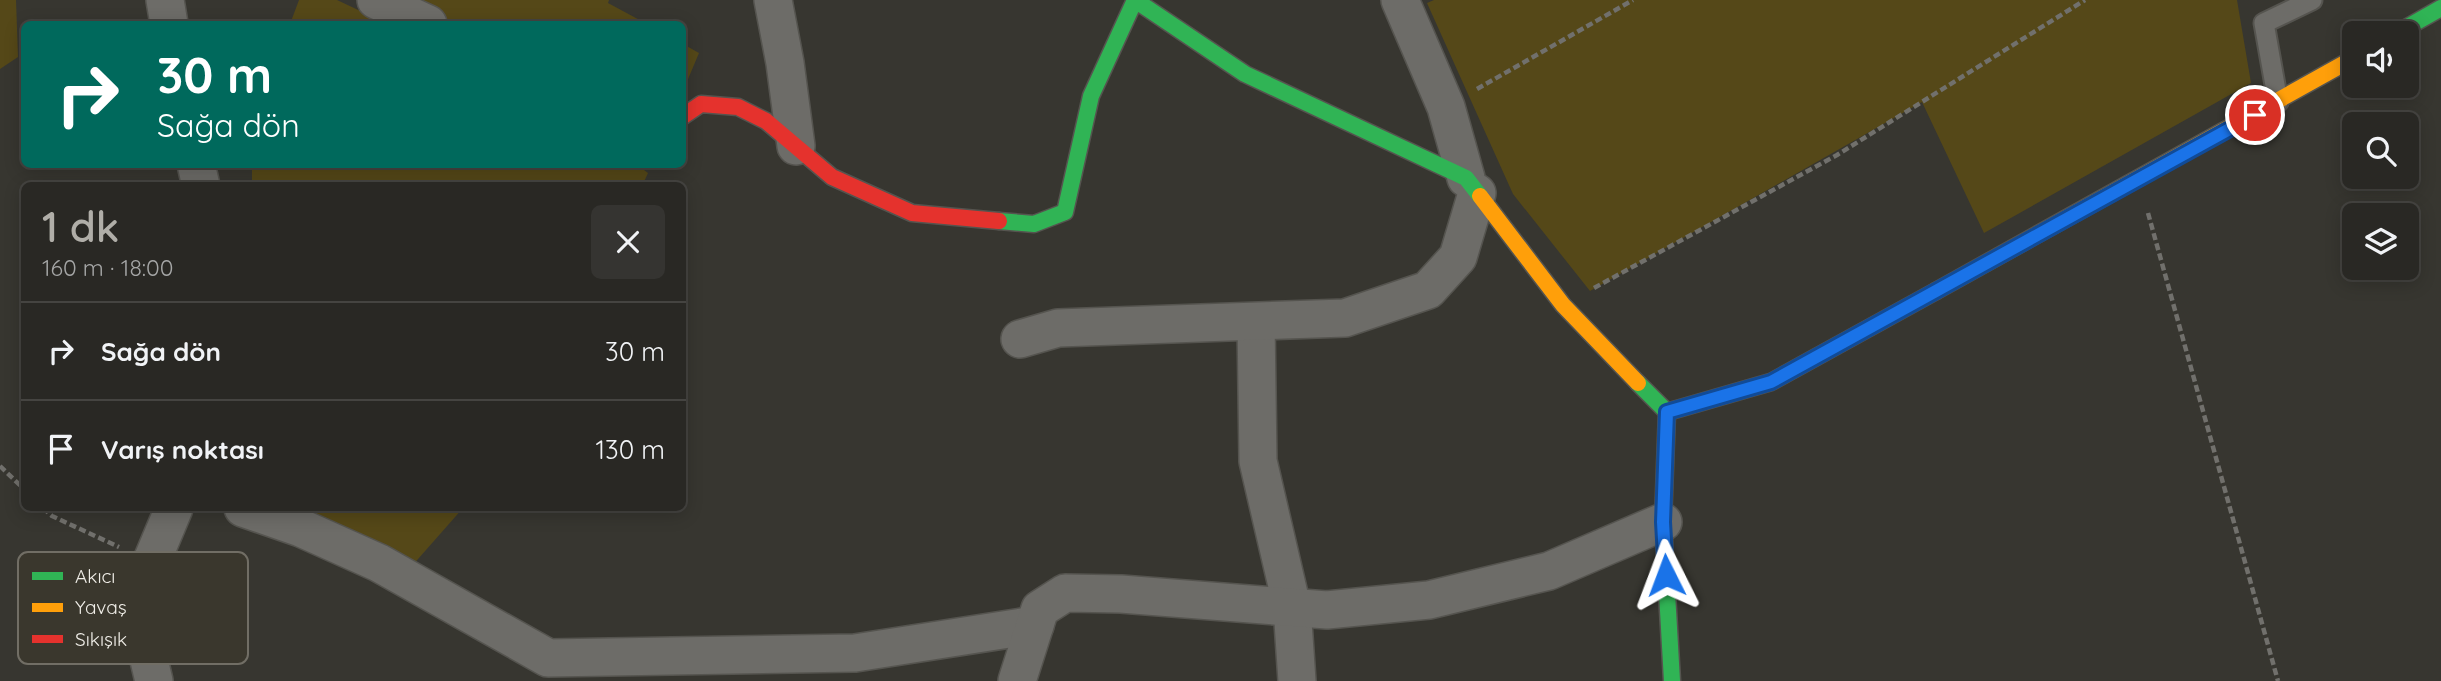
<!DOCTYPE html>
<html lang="tr">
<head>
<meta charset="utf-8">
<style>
  :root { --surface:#292824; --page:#353431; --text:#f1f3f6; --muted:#a5a6a6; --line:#454441; --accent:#b0aea8 }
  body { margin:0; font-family:Quicksand,sans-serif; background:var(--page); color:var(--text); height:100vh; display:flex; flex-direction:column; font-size:26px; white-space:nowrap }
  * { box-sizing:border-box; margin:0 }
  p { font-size:23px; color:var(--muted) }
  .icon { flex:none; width:38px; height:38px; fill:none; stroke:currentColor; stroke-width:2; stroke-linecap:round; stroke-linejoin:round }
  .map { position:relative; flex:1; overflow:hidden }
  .drawer { position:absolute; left:21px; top:182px; width:665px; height:329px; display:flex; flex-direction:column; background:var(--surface); border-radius:10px; box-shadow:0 4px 18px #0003,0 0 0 2px var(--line) }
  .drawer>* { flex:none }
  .hud { position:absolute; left:21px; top:21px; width:665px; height:147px; border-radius:10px; box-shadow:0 4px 18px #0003,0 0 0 2px var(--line); background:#00695c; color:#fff; overflow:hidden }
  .fabs { position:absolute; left:2342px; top:21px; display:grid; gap:14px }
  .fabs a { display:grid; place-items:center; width:77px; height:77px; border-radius:10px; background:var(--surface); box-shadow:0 4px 18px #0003,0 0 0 2px var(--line); font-size:35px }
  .pin { position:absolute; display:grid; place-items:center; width:60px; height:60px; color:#fff; margin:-30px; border:4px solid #fff; border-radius:50%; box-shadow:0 2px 7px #0007 }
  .me { position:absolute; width:77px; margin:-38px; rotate:357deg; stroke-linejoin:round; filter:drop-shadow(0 0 5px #0008) }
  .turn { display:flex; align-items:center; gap:24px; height:147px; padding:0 21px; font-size:32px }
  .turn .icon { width:91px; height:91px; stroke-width:2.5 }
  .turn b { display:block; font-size:49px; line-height:60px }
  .round { display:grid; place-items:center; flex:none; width:74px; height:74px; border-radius:10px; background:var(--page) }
  .headline { display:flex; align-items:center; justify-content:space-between; height:119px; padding:0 21px }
  h1 { font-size:42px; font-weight:600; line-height:52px; color:var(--accent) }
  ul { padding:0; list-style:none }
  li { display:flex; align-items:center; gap:21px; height:98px; padding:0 21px; border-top:2px solid var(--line) }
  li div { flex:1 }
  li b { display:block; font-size:26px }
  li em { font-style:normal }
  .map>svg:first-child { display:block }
  .green { fill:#554818 }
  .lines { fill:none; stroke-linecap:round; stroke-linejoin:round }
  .lane-casing { stroke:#55544f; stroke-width:23 }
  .street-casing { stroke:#55544f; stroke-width:40 }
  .fast-casing { stroke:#55544f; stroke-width:19 }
  .slow-casing { stroke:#55544f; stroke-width:19 }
  .jam-casing { stroke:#55544f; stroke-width:19 }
  .path { stroke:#71706c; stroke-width:4.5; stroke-dasharray:7 3.5; stroke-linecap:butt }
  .lane { stroke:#6d6c68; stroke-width:19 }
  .street { stroke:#6d6c68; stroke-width:37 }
  .fast { stroke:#30b455; stroke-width:16 }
  .slow { stroke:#ff9f0a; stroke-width:16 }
  .jam { stroke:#e5322d; stroke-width:16 }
  .route-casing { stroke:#114b97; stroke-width:18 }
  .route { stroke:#1a73e8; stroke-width:12 }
  .key { fill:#3a372d; stroke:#716e65; stroke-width:2 }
  .key-label { font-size:19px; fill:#f1efe9 }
</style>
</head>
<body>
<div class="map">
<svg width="2441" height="681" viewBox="0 0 2441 681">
  <rect width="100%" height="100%" fill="#373630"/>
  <g class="green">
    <polygon points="0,0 16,0 18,57 0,69"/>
    <polygon points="299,0 337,0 388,24 290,24"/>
    <polygon points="406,0 609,0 608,3 647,24 456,24"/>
    <polygon points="1434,0 2237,0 2251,83 1984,233 1922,102 1590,291 1513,194 1427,3"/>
    <polygon points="683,44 699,53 683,91"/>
    <polygon points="252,165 636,164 648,173 642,186 252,186"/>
    <polygon points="306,508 463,508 411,567"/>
  </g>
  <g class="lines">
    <g class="lane-casing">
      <polyline id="lane" points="2278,102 2264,23 2312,0"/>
    </g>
    <g class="street-casing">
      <g id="street">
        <polyline points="165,0 169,24"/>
        <polyline points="376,0 428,24"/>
        <polyline points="773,0 785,63 796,146"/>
        <polyline points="1400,0 1446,107 1466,178"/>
        <polyline points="196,164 201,186"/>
        <polyline points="1256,322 1258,461 1292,607 1297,681"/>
        <polyline points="1020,339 1058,328 1345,318 1428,290 1458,257 1477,193"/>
        <polyline points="243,508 301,528 379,563 548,658 855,653 1035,625"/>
        <polyline points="154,681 139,618 151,563 174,508"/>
        <polyline points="1017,681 1040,609 1065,593 1121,594 1327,610 1429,600 1549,571 1663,522"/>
      </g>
    </g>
    <g class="fast-casing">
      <g id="fast">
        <polyline points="2397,33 2441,8"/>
        <polyline points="999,221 1034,224 1065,212 1091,96 1135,0 1245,74 1466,178 1480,196"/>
        <polyline points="1638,383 1667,412 1663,522 1672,681"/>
      </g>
    </g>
    <g class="slow-casing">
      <g id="slow">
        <polyline points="1480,196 1563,305 1638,383"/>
        <polyline points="1936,291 2354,58"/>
      </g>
    </g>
    <g class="jam-casing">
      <g id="jam">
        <polyline points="682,117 701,104 738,107 766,121 832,177 912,213 999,221"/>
        <polyline points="1667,412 1771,382 1936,291"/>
      </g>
    </g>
    <g class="path">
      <polyline points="1477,89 1633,0"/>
      <polyline points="2148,213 2278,681"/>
      <polyline points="1594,288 1837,155 2085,0"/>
      <polyline points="0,466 24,489"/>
      <polyline points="43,508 52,516 119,547"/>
    </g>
    <use href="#lane" class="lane"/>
    <use href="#street" class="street"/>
    <use href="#fast" class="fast"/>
    <use href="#slow" class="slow"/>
    <use href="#jam" class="jam"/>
  </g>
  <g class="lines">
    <g class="route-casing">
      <polyline id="route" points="1666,575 1663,522 1667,412 1771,382 2255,115"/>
    </g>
    <use href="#route" class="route"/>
  </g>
  <rect x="18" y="552" width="230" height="112" rx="10" class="key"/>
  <rect x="32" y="572" width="31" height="8" fill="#30b455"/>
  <rect x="32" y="603" width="31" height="9" fill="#ff9f0a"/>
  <rect x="32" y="635" width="31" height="8" fill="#e5322d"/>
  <g class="key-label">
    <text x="75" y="583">Akıcı</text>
    <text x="75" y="614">Yavaş</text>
    <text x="75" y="646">Sıkışık</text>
  </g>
</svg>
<div class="fabs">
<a><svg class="icon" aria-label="sound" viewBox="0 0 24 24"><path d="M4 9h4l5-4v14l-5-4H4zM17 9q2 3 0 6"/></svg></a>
<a><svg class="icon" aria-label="search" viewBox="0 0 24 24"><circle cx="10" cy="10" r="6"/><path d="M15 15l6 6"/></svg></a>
<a><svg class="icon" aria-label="layers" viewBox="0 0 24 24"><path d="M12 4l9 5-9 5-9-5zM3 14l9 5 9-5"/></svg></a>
</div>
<div class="pin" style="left:2255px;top:115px;background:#d93025"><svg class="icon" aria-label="arrive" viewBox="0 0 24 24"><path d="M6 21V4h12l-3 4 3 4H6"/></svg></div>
<svg class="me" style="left:1666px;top:575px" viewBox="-20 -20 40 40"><path d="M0-17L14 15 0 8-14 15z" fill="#1a73e8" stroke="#fff" stroke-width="4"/></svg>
<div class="hud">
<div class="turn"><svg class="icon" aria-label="right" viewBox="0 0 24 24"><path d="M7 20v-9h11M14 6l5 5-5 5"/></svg><div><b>30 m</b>Sağa dön</div></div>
</div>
<section class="drawer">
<div class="headline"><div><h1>1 dk</h1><p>160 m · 18:00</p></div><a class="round"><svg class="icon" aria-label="close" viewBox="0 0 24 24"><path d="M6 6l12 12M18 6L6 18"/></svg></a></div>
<ul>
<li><svg class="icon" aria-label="right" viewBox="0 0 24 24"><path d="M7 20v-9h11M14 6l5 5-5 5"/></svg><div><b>Sağa dön</b></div><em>30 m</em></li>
<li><svg class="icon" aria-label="arrive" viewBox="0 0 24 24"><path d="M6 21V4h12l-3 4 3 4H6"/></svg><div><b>Varış noktası</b></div><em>130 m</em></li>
</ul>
</section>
</div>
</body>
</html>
